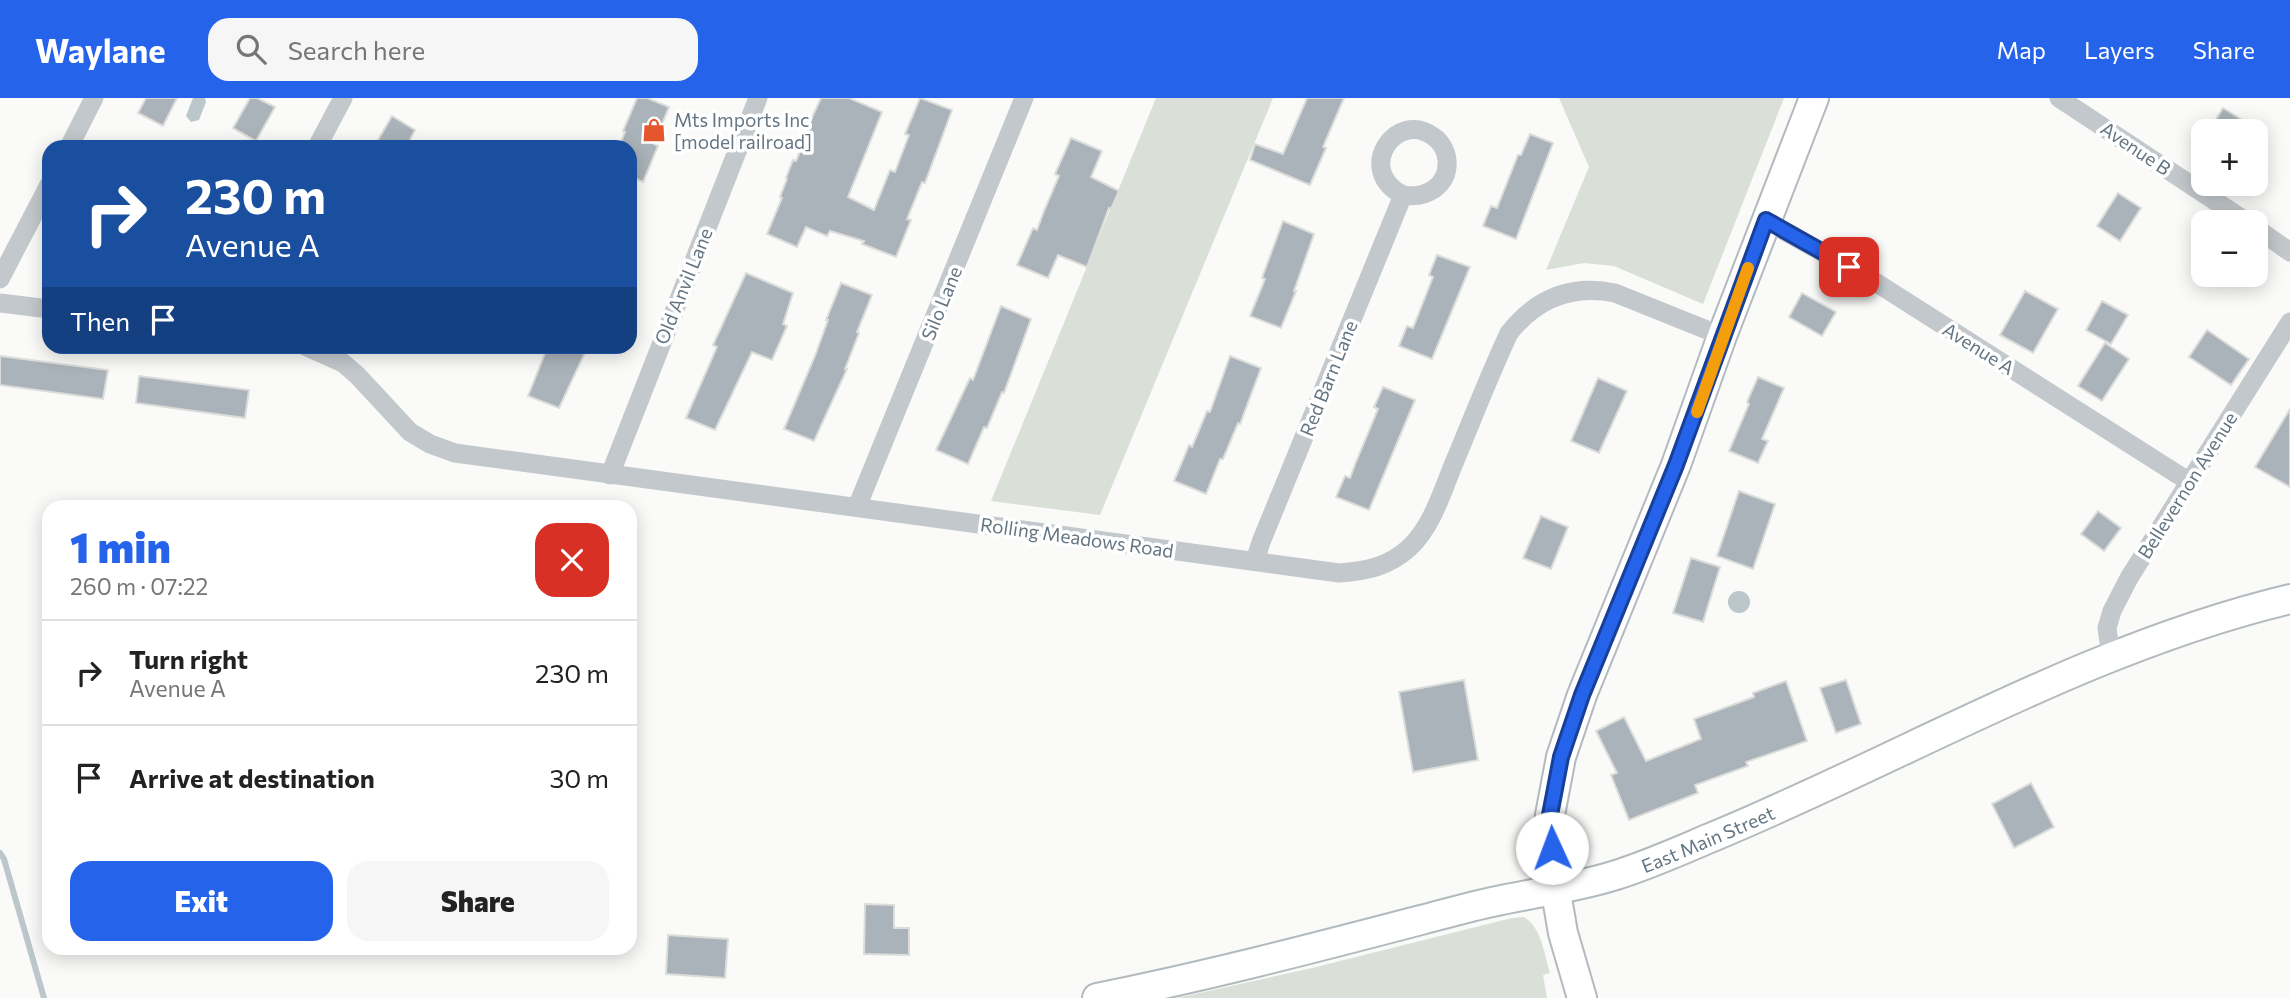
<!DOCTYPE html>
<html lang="en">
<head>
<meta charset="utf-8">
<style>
  :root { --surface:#fff; --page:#f6f6f6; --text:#222; --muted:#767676; --line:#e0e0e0; --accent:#2563eb }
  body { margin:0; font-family:Commissioner,sans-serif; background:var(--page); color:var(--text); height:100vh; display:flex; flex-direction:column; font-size:26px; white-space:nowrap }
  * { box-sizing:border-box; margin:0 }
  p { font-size:23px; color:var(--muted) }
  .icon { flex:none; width:38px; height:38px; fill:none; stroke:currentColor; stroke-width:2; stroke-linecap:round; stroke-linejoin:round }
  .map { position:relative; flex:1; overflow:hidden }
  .details { position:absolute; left:42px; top:402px; width:595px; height:455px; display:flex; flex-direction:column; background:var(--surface); border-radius:21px; box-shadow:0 4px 18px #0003 }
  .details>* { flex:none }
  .top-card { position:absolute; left:42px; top:42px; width:595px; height:214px; border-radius:21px; box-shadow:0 4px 18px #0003; background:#1a4fa0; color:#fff; overflow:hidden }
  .fabs { position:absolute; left:2191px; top:21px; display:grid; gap:14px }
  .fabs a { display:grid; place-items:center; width:77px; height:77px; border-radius:14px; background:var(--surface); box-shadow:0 4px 18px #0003; font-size:35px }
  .pin { position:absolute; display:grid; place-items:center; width:60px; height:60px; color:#fff; margin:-30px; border-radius:14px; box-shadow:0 4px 10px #0006 }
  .me { position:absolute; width:77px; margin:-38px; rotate:358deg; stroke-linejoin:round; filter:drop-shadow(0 0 5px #0008) }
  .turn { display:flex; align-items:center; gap:24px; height:147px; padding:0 28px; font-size:32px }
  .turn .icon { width:91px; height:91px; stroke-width:2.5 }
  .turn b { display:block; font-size:49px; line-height:60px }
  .then { display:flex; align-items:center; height:66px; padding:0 28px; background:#0003; gap:14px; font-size:26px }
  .round { display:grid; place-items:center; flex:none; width:74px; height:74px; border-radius:21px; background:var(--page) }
  .head { display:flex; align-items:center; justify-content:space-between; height:119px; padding:0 28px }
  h1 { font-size:42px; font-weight:800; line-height:52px; color:var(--accent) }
  .action { display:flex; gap:14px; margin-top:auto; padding:14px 28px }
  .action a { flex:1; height:80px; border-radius:21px; background:var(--accent); color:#fff; font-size:28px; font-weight:800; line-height:80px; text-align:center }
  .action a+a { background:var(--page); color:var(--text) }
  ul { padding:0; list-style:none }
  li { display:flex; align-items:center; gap:21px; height:105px; padding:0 28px; border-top:2px solid var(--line) }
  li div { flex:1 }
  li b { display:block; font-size:26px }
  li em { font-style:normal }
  header { display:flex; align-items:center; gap:42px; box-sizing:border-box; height:98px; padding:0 35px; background:var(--accent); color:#fff }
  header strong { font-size:33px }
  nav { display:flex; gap:38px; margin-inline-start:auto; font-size:24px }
  .search { width:490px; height:63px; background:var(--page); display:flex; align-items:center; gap:18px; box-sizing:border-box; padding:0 24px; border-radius:21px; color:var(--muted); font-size:26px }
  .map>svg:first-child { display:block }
  .green { fill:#dadfd7 }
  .water { fill:#bbc7cb }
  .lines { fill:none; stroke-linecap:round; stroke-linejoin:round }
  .stream { stroke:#bbc7cb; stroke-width:6 }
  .building { fill:#aab3b9; stroke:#dcdcda; stroke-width:2 }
  .secondary-casing { stroke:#b3babf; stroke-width:32 }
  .street { stroke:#c3c8cc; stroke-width:19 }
  .secondary { stroke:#fff; stroke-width:28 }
  .route-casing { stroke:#184099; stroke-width:18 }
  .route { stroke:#2563eb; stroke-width:12 }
  .slow { stroke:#f59e0b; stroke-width:12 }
  .labels { text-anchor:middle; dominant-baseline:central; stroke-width:7; stroke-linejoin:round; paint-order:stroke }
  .poi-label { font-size:19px; fill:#657683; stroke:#fff; text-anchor:start }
  .street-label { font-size:19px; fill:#657683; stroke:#fff }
</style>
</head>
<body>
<header>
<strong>Waylane</strong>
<div class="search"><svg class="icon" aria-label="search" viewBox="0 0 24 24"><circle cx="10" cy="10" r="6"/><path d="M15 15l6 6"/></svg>Search here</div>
<nav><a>Map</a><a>Layers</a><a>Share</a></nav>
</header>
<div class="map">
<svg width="2290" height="900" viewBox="0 0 2290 900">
  <rect width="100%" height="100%" fill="#fafaf8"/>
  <g class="green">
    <polygon points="1156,0 1273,0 1100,417 991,403"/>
    <polygon points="1559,0 1784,0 1703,206 1614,168 1584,165 1546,172 1589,69"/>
    <path d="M1524 819C1542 830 1544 856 1550 875L1543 877 1547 900H1177L1312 870 1512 820Z"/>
  </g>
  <g class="water">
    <polygon points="193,0 205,0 206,4 199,22 191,24 186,18"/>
    <circle cx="1739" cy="504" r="11"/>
  </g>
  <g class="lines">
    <polyline class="stream" points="0,755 4,761 44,900"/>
  </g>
  <g class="building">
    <polygon points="146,0 177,0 163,28 138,15"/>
    <polygon points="250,0 257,0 275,9 256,43 233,30"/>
    <polygon points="637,0 647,0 669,9 654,46 658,48 643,84 630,78 630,49 619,49 625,34 623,33"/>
    <polygon points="821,0 849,0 882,14 848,99 874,112 890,72 895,74 909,37 905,36 920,0 952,12 925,85 922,84 907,121 911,122 896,159 862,146 864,143 830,133 827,138 806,129 797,149 767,136 782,100 780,99 787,81 786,80 793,62 796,63 811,27 809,26"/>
    <polygon points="1307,0 1344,0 1323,49 1326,50 1310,87 1250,62 1255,46 1283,56"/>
    <polygon points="2223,10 2260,33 2209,33"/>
    <polygon points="392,18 415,32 406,49 374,49"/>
    <polygon points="1530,36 1553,45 1516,141 1483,128 1491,108 1497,110 1518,57 1521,57"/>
    <polygon points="1071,40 1102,53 1091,79 1119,93 1111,111 1109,110 1087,169 1058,157 1048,180 1017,167 1033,130 1037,132 1044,113 1059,78 1055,76"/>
    <polygon points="2118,95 2141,110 2120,143 2097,128"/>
    <polygon points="1283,123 1314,136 1294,193 1296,193 1281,230 1250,218 1265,181 1262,180"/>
    <polygon points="1437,157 1470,169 1432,261 1399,248 1407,228 1413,230 1433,179 1429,177"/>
    <polygon points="746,175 793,195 783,226 787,228 772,262 752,254 715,332 686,320 717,249 713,247"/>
    <polygon points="841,185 872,197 857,234 859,235 845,271 847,271 814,343 784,331 815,258 828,222 826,222"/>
    <polygon points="2025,193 2058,211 2033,255 2000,237"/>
    <polygon points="1802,195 1836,214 1822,238 1789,219"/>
    <polygon points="2102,203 2128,217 2111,246 2086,232"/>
    <polygon points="1001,208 1031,221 1004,295 1002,294 987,330 984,329 968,366 936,352 970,280 973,282"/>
    <polygon points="2207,232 2249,261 2231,287 2189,259"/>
    <polygon points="2105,245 2129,261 2102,303 2078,288"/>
    <polygon points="548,248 588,248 559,310 528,298"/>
    <polygon points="0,258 108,272 103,301 0,287"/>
    <polygon points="1230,258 1261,270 1240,326 1238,325 1223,361 1220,361 1206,396 1174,383 1189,347 1192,349 1207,313 1210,314"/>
    <polygon points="139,278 249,292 245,320 136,305"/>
    <polygon points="1758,279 1784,290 1762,341 1768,343 1758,365 1729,353 1749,306 1747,304"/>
    <polygon points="1598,280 1627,293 1599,355 1571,343"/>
    <polygon points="1383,289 1415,302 1369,412 1336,399 1345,378 1350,380 1356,364 1378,311 1374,309"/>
    <polygon points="2290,311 2290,389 2255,369"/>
    <polygon points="1739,393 1775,406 1753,471 1717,458"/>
    <polygon points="2098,413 2121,430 2104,453 2081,436"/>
    <polygon points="1541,418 1568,429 1551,471 1523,460"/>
    <polygon points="1691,460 1720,469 1703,524 1673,515"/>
    <polygon points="1464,582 1478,662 1413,674 1399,594"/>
    <polygon points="1846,582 1861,626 1836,635 1820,590"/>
    <polygon points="1786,583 1807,643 1746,664 1748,668 1695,687 1698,695 1629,722 1611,677 1617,675 1596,633 1624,619 1646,663 1701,641 1694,621 1754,599 1753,595"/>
    <polygon points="2031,685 2054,729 2014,750 1992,706"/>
    <polygon points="865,806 894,807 894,830 909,830 909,857 864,856"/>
    <polygon points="668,837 728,841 725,880 666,876"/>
  </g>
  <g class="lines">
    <g class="secondary-casing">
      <g id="secondary">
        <path id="s1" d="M1097 900C1222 875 1344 842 1467 810 1515 797 1570 792 1616 777 1648 767 1679 753 1710 740 1904 660 2085 550 2290 501"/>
        <polyline points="1582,900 1563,835 1552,771 1550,717 1561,659 1582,597 1676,367 1722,238 1814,0"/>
      </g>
    </g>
    <g class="street">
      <polyline points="2059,0 2247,124"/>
      <polyline points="69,49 94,0"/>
      <polyline points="317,49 343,0"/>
      <polyline points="1766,123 1869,180 2188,383"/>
      <polyline points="2256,130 2290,154"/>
      <polyline points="0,181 49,87"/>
      <polyline points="0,205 49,211"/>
      <path d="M305 248 343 265 357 277 410 334 430 346 455 355 1339 475C1366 473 1388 469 1409 450 1432 429 1442 394 1454 365 1472 322 1489 278 1509 235 1536 201 1571 186 1615 195L1722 238"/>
      <polyline points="610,377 758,0"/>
      <polyline points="857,409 1024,0"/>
      <path d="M1255 463 1261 444 1403 97C1354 73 1396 10 1434 39 1441 44 1446 53 1447 62 1449 88 1426 101 1403 97"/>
      <polyline points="2111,558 2107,530 2112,513 2129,480 2290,224"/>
    </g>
    <use href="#secondary" class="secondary"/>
  </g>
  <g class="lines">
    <g class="route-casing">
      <polyline id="route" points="1552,750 1550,717 1561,659 1582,597 1676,367 1766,122 1849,169"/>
    </g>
    <use href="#route" class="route"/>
    <polyline class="slow" points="1697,314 1748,170"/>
  </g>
  <defs>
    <g id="shop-bare" transform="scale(1.89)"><path d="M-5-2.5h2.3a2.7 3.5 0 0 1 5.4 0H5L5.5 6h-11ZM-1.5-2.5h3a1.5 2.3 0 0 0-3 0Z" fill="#e4572e" stroke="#fff" stroke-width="2.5" paint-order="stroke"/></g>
  </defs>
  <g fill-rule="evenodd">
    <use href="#shop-bare" x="654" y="32"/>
  </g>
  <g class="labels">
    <g class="poi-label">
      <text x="674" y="21">Mts Imports Inc<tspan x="674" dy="22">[model railroad]</tspan></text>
    </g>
    <g class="street-label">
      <text transform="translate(2136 50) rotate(34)">Avenue B</text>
      <text transform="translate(683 188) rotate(-68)">Old Anvil Lane</text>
      <text transform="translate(941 205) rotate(-68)">Silo Lane</text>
      <text transform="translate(1979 250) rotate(32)">Avenue A</text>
      <text transform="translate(1328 280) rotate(-68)">Red Barn Lane</text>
      <text transform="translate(2187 387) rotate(-58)">Bellevernon Avenue</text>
      <text transform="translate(1077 439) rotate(8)">Rolling Meadows Road</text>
      <text stroke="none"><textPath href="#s1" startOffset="632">East Main Street</textPath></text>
    </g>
  </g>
</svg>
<div class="fabs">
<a>+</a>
<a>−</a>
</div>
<div class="pin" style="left:1849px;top:169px;background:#d93025"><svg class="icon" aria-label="arrive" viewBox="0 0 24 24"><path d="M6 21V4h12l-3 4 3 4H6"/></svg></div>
<svg class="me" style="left:1552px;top:750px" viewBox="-20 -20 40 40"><circle r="19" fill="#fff"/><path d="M0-13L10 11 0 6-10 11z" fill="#2563eb"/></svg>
<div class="top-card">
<div class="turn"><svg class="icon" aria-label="right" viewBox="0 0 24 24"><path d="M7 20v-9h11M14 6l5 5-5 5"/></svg><div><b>230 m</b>Avenue A</div></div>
<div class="then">Then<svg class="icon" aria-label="arrive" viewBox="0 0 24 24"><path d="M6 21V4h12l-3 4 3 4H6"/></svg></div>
</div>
<section class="details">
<div class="head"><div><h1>1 min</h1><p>260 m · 07:22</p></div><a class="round" style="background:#d93025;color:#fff"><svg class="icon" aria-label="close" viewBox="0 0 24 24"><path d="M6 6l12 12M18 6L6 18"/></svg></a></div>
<ul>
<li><svg class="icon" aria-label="right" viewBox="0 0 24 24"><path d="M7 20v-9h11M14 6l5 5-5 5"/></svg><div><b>Turn right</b><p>Avenue A</p></div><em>230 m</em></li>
<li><svg class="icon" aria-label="arrive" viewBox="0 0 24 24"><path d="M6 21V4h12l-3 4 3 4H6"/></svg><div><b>Arrive at destination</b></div><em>30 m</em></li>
</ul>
<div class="action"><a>Exit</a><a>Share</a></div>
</section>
</div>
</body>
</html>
